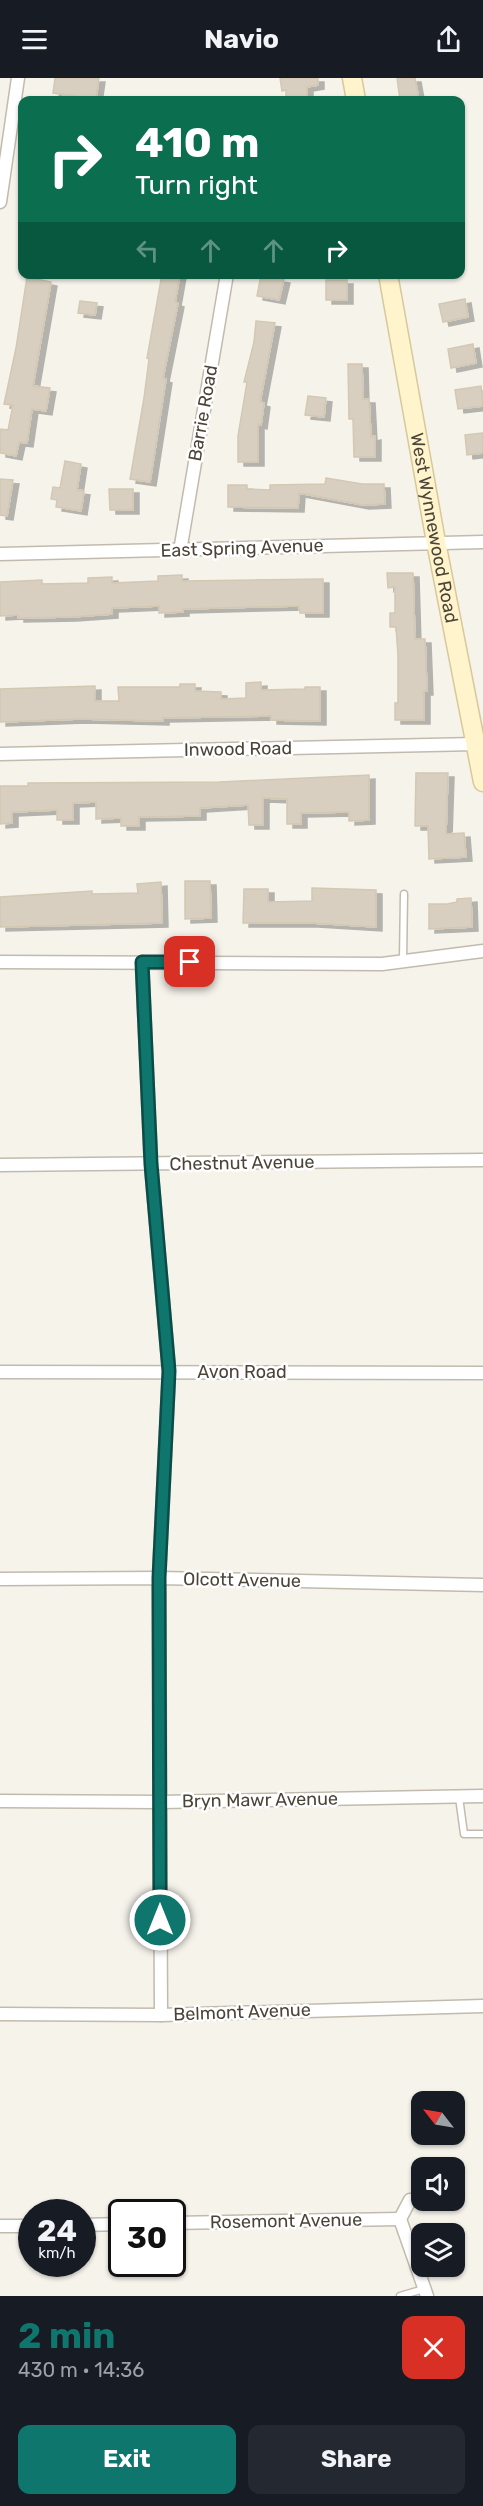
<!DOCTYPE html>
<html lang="en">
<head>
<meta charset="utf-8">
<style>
  :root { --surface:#171b24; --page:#242831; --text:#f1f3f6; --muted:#9ea1a6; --accent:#0f766e }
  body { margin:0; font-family:Rubik,sans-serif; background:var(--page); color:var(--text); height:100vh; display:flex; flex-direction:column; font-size:22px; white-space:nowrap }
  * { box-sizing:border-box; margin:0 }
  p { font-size:20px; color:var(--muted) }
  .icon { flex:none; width:33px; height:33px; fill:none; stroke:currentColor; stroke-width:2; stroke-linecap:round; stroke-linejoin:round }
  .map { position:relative; height:2218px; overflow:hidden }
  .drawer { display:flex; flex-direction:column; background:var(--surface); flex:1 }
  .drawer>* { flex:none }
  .banner { position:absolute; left:18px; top:18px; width:447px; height:183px; border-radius:12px; box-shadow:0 2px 4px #0004; background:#0b6e4f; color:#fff; overflow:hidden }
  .needle { width:39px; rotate:301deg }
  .fabs { position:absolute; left:411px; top:2013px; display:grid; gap:12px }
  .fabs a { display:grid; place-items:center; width:54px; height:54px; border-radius:12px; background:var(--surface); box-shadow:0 2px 4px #0004; font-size:30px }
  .speed { position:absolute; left:18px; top:2121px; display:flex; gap:12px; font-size:30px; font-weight:700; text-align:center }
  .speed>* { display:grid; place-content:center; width:78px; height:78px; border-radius:50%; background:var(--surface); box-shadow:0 2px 4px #0004; line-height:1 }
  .speed small { font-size:15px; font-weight:400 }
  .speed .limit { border:3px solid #111; border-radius:9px; background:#fff; color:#111 }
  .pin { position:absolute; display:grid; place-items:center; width:51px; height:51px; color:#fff; margin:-26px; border-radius:12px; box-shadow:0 3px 9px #0006 }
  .me { position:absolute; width:66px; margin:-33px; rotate:0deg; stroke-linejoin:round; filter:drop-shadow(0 0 4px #0008) }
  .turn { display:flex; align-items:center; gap:21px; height:126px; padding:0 18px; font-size:27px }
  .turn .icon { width:78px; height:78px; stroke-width:2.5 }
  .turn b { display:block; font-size:42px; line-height:51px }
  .lanes { display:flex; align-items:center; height:57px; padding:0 18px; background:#0003; justify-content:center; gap:30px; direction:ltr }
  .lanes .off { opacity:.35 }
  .round { display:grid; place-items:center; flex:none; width:63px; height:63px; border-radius:12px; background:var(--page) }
  .headline { display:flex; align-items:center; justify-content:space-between; height:102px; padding:0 18px }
  h1 { font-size:36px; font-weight:700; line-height:45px; color:var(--accent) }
  .primary-button { display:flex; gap:12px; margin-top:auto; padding:12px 18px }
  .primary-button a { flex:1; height:69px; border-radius:12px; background:var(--accent); color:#fff; font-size:24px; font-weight:700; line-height:69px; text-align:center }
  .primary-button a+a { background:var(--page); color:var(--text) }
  header { display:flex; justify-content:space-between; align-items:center; height:78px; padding:0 18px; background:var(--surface); font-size:27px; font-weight:700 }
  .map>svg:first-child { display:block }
  .building { fill:#d8cfc0; stroke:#d4c8b3; stroke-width:1.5; filter:url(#shadow) }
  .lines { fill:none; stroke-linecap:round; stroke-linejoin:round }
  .service-casing { stroke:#c2bbad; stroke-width:9 }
  .minor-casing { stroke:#c2bbad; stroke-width:15 }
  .secondary-casing { stroke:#d8c89a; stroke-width:21 }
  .service { stroke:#fff; stroke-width:6 }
  .minor { stroke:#fff; stroke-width:12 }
  .secondary { stroke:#fff4cc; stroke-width:18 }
  .route-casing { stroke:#0a4d48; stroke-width:15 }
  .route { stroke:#0f766e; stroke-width:10 }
  .labels { text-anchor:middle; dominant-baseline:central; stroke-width:5; stroke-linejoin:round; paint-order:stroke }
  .street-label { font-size:18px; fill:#4b4438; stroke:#fff }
</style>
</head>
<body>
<header><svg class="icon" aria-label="menu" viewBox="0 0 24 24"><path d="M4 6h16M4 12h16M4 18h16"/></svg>Navio<svg class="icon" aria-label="share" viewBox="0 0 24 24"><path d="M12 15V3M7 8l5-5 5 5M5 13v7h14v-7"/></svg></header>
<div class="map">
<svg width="483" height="2218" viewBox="0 0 483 2218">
  <defs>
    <filter id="shadow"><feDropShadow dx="6" dy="4" stdDeviation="0" flood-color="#0004"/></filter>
  </defs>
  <rect width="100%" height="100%" fill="#f6f3eb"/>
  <g class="building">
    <polygon points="55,0 99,0 96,21 53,15"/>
    <polygon points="280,0 318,0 318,7 307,9 307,22 286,22 286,12 282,13"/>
    <polygon points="397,0 415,0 419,22 400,22"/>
    <polygon points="162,196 180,196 175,224 178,225 163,300 166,301 150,404 130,401 144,320 149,281 147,280"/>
    <polygon points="261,197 284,201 279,222 257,218"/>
    <polygon points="27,199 51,204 33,308 50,310 46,333 32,331 27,365 19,364 16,378 0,375 0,358 1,351 8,352 13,327 4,326 16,270"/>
    <rect x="326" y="202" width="21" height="20"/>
    <polygon points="465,221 468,239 443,244 439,226"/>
    <polygon points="80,223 97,225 95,237 78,235"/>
    <polygon points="256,243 275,245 260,324 264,325 261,347 258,346 258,384 238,384 238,358 247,304 244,304 254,264"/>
    <polygon points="473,266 476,285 451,290 448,271"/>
    <polygon points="348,286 362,286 363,321 369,321 371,359 375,358 375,379 354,379 353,341 349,341"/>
    <polygon points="481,308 483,328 458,331 455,312"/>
    <polygon points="308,318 326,320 324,339 305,337"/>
    <polygon points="483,355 483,375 467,377 465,357"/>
    <polygon points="65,383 81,386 77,412 84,413 81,433 56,429 57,422 51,421 53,409 60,410"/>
    <polygon points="326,400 362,406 384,406 385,426 363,427 299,415 298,430 228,429 228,407 247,407 247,411 270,412 270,407 325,406"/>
    <polygon points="0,401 13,402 7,438 0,437"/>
    <polygon points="109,411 133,411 133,432 110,432"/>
    <polygon points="387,495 413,495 415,561 425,561 427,613 424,613 424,642 395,642 395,625 398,625 398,578 396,549 390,549 390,535 395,535 395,509 388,510"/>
    <polygon points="182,497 182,503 323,501 323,535 300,535 299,528 183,531 183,534 159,535 159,528 112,530 112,536 71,539 18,540 18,537 0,538 0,504 42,502 42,506 88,505 88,500 112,499 112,505 158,503 158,498"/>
    <polygon points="261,604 261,612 305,611 305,609 320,609 320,643 271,642 271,638 163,640 163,643 80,641 0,644 0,611 95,608 95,623 119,623 118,609 180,609 180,606 195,606 195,613 221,614 221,621 246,620 246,605"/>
    <polygon points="416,695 448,695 446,756 464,755 466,779 429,781 428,748 415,748"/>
    <polygon points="369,697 369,742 349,743 349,734 301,735 301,746 287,746 287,721 263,720 263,747 249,747 248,727 200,730 200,738 139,739 139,748 121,748 121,740 96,741 96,724 73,725 73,742 57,742 57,732 12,734 12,745 0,746 0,708 28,708 28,705 219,704"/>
    <polygon points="185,803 210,803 211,840 185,841"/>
    <polygon points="161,804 162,845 0,849 0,819 92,813 92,816 138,815 137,806"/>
    <polygon points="312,810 376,812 376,849 312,845 243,845 244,811 268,811 268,824 312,823"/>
    <polygon points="471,820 472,849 429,851 429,826 447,826 457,824 457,821"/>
  </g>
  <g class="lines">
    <g class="service-casing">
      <g id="service">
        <polyline points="403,882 404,816"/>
        <polyline points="459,1719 464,1756 483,1756"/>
        <polyline points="400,2218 424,2211"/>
      </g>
    </g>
    <g class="minor-casing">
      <g id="minor">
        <polyline points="0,124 18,0"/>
        <polyline points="180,473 227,196"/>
        <polyline points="0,476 483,464"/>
        <polyline points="0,676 476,666"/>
        <polyline points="0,884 382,886 483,873"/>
        <polyline points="142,884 151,1087 169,1293 159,1500 161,1937"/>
        <polyline points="0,1087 483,1082"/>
        <polyline points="0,1294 483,1295"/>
        <polyline points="0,1501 159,1500 483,1507"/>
        <polyline points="0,1723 160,1724 483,1718"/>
        <polyline points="0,1936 161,1937 483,1928"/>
        <polyline points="400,2141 427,2218"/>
        <polyline points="400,2141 410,2122"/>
        <polyline points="172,2145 400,2141"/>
        <polyline points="82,2147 122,2146"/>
        <polyline points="0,2148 32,2148"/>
      </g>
    </g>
    <g class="secondary-casing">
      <g id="secondary">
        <polyline points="352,0 356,22"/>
        <path id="s1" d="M388 196 436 464 483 704"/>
      </g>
    </g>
    <use href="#service" class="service"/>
    <use href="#minor" class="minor"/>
    <use href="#secondary" class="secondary"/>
  </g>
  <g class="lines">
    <g class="route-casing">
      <polyline id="route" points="160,1842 159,1500 169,1293 151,1086 142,884 190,884"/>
    </g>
    <use href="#route" class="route"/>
  </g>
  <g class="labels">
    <g class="street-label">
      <text transform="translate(203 335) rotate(-80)">Barrie Road</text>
      <text stroke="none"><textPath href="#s1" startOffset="258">West Wynnewood Road</textPath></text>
      <text transform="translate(242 470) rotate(-2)">East Spring Avenue</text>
      <text transform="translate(238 671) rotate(-1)">Inwood Road</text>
      <text transform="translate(242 1085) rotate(-1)">Chestnut Avenue</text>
      <text x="242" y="1294">Avon Road</text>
      <text transform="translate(242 1502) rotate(1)">Olcott Avenue</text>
      <text transform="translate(260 1722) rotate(-1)">Bryn Mawr Avenue</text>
      <text transform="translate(242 1934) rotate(-2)">Belmont Avenue</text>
      <text transform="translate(286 2143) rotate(-1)">Rosemont Avenue</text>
    </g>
  </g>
</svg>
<div class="fabs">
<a><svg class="needle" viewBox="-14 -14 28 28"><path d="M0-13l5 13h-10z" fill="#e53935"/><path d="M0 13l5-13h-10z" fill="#9ea1a6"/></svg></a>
<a><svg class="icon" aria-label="sound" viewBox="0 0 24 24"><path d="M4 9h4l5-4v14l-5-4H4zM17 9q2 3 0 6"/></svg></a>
<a><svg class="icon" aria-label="layers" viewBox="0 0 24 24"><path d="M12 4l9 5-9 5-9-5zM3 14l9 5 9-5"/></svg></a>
</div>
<div class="speed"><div>24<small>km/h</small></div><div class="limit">30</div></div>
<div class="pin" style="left:190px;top:884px;background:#d93025"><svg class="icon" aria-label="arrive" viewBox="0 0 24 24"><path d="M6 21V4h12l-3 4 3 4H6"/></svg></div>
<svg class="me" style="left:160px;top:1842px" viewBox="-20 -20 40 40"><circle r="17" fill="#0f766e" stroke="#fff" stroke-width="3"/><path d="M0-11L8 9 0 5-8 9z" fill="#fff"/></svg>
<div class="banner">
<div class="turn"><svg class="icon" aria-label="right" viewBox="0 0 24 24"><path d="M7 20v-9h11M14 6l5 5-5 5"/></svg><div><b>410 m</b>Turn right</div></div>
<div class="lanes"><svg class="icon off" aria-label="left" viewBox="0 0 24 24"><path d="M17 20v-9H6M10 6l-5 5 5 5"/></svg><svg class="icon off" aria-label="ahead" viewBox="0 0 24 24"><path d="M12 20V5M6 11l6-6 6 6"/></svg><svg class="icon off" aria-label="ahead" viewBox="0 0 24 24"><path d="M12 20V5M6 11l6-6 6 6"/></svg><svg class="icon" aria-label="right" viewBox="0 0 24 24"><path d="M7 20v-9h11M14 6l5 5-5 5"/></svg></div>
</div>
</div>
<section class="drawer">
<div class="headline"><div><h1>2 min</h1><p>430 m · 14:36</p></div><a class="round" style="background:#d93025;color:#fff"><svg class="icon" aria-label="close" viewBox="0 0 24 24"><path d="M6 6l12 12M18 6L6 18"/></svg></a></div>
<div class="primary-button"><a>Exit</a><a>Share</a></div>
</section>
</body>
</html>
